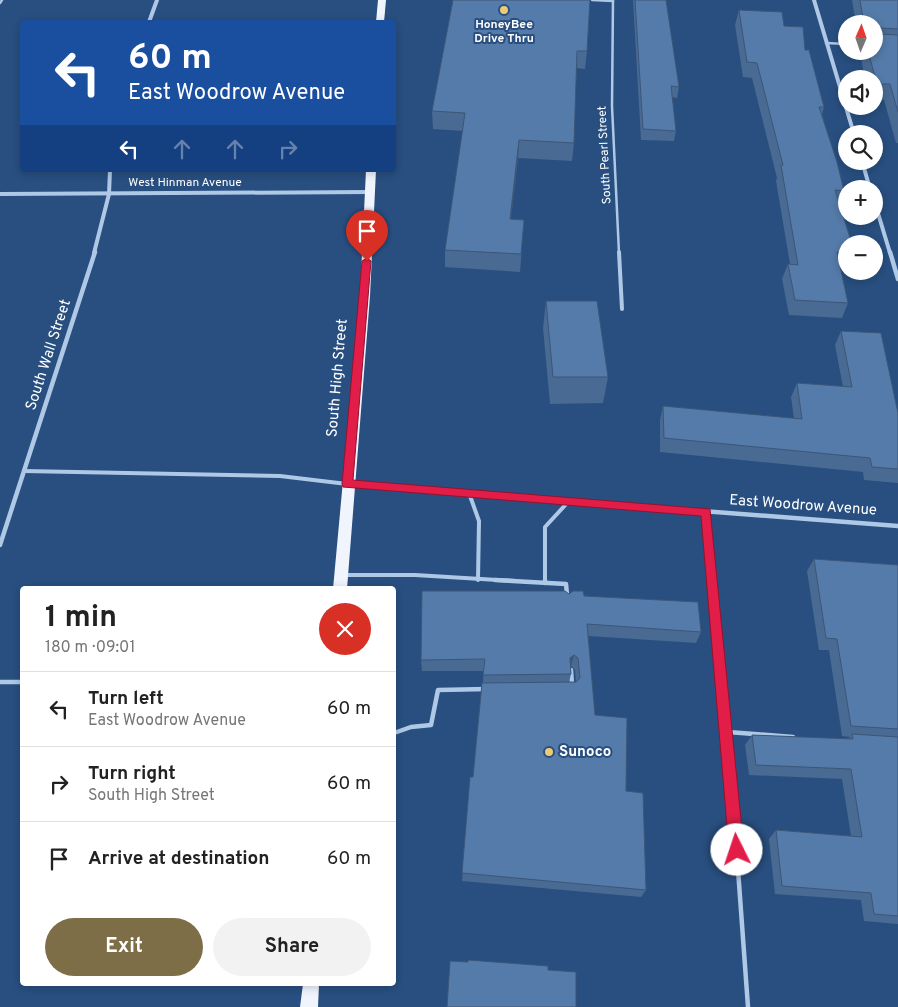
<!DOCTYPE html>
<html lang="en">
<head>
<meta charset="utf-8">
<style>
  :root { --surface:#fff; --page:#f2f2f2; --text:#222; --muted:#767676; --line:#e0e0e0; --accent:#7d6e48 }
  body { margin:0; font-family:Overpass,sans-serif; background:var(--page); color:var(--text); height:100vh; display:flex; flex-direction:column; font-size:19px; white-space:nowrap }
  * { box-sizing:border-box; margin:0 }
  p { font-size:16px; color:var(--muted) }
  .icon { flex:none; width:28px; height:28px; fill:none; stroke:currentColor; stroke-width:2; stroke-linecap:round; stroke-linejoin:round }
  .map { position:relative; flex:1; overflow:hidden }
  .panel { position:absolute; left:20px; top:586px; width:376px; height:400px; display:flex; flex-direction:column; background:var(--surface); border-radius:5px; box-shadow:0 2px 8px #0003 }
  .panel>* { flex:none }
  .top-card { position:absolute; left:20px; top:20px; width:376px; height:152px; border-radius:5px; box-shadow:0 2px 8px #0003; background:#1a4fa0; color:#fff; overflow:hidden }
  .needle { width:32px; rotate:2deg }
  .buttons { position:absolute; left:838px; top:15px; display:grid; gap:10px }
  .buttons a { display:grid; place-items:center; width:45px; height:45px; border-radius:50%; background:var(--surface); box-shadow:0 2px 8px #0003; font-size:25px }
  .pin { position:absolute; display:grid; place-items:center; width:42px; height:42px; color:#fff; margin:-51px -21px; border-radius:50% 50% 50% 0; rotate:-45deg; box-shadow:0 0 5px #0007 }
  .pin .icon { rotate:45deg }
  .me { position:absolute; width:55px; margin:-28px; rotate:356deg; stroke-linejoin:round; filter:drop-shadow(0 0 4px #0008) }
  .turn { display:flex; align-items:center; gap:18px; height:105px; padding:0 25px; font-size:22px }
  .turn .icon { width:65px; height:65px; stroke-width:2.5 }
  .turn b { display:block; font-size:35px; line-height:42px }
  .lanes { display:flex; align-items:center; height:48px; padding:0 25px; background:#0003; justify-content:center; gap:25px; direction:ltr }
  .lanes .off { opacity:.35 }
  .round { display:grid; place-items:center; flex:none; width:52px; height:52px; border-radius:26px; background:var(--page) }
  .summary { display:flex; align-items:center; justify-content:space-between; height:85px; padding:0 25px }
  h1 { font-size:30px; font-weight:700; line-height:38px }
  .primary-button { display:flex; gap:10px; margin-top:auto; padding:10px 25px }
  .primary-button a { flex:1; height:58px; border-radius:30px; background:var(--accent); color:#fff; font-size:20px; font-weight:700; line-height:58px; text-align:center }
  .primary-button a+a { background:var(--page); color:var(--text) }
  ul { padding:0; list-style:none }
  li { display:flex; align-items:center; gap:15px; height:75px; padding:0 25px; border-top:1px solid var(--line) }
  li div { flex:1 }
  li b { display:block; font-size:19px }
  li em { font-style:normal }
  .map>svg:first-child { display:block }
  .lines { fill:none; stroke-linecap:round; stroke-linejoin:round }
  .lane-far2 { stroke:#afc8e6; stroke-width:2.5 }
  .lane-far1 { stroke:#afc8e6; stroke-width:4 }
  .lane { stroke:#afc8e6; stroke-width:4.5 }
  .street-far1 { stroke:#afc8e6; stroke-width:4 }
  .street { stroke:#afc8e6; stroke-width:4.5 }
  .primary { fill:#f0f5fd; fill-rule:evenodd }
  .wall { fill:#496a92; fill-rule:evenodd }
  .shaded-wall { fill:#3c5677 }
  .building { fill:#557baa; stroke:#3c5677 }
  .route { fill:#e11d48; stroke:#92132f }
  .poi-dot { fill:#edca76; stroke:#284f80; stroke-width:2 }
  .labels { text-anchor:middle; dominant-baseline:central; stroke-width:4; stroke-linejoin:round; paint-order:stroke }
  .far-poi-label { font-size:12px; font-weight:bold; fill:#fff; stroke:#284f80 }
  .far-street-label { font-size:12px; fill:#fff; stroke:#284f80 }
  .street-label { font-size:15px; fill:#fff; stroke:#284f80 }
  .poi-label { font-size:15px; font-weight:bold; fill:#fff; stroke:#284f80; text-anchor:start }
</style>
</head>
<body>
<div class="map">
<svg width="898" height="1007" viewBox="0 0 898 1007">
  <rect width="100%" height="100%" fill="#284f80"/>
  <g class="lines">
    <g class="lane-far2">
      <polyline points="592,0 613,1"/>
      <polyline points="613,0 612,106 619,253"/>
      <polyline points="0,3 2,0"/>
      <polyline points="826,43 846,44"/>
    </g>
    <g class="lane-far1">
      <polyline points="619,252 622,309"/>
      <polyline points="24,471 280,476 347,484"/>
      <polyline points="469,493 479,521 478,580"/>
      <polyline points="706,512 713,581"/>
      <polyline points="345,575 415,575 516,581"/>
      <polyline points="545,581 545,527 569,501"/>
    </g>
    <g class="lane">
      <polyline points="495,580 566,584 567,595"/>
      <polyline points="545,580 545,583"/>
      <polyline points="713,580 728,732 748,1007"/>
      <polyline points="571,670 572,685"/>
      <polyline points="0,682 22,682"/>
      <polyline points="728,732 793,737"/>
      <polyline points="394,733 411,727 431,725 438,690 487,689"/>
    </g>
    <g class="street-far1">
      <polyline points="814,0 854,134"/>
      <polyline points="149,22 157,0"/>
      <polyline points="862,161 870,189"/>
      <polyline points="0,194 370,192"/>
      <polyline points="874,200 890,253"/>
      <polyline points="94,253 109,194 110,170"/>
    </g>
    <g class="street">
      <polyline points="890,252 898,279"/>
      <polyline points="350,484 898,526"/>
      <polyline points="0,545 95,252"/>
    </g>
    <g class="primary">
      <polygon points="378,0 386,0 384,22 376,22"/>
      <polygon points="366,170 376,170 370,296 347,589 333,589 360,296"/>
      <polygon points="303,984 319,984 318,1007 300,1007"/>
    </g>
  </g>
  <g class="wall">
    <polygon points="453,0 587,51 585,69 576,68 574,143 572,161 518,158 511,219 524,220 520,272 445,267 445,250 463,131 433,129 432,111"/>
    <polygon points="633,0 666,0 679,87 677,98 672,97 676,131 674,141 641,140"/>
    <polygon points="852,0 898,0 898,143 896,143 884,100 874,99 874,79 866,79 863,69 860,51 874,51 874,24 856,24"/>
    <polygon points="739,10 784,26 805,50 824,107 822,114 844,191 839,203 846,244 846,267 840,267 848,303 842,318 789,315 782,279 788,264 790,264 776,181 777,178 752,78 743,77 735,25"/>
    <polygon points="546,301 608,377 603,403 550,404 543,328"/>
    <polygon points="841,331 898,413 898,483 864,480 863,472 660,452 660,420 663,406 794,419 791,397 797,383 843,387 835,345"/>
    <polygon points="814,559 898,565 898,924 864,921 861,900 775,894 769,839 776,830 851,836 842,779 749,775 745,745 752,735 848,739 850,737 842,736 829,650 819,650 807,571"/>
    <path d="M569 594 584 596 701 632 696 643 588 636 595 715 626 791 646 890 641 897 462 881 484 671H422L421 660ZM571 666 575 670 576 682H569L571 674 570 667Z"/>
  </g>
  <g class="shaded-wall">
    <polygon points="519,140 518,158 509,237 510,219"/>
    <polygon points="574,655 571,666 567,669 570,658"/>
  </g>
  <g class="building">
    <polygon points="453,0 590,0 587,51 577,51 574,143 519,140 510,219 524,220 521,254 445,250 465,113 432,111"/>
    <polygon points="635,0 666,0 679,87 671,86 676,131 643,129"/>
    <polygon points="860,0 898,0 898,29 880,28 876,30 879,34 898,35 898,112 890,84 877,84 868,51 874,51 874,24 864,24"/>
    <polygon points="739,10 782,12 784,26 803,27 805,50 809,50 824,107 819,107 837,162 844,191 835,190 852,244 846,244 846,252 837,252 848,303 795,300 788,264 798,265 781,165 783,165 757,63 747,62"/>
    <polygon points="546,301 597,301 608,377 553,377"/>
    <polygon points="841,331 881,333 898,413 898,469 872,467 870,458 664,438 663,406 802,419 797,383 852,387"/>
    <polygon points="814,559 898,565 898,729 851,726 837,639 826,638"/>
    <polygon points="422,591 565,591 569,594 573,591 583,591 584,596 698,602 701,632 587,624 595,715 627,718 626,791 643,793 646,890 462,873 470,777 473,777 482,683 576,682 580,678 578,658 574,655 570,658 571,674 483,675 485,659 421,660"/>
    <polygon points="852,734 898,737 898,916 874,914 871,893 782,886 776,830 862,837 851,769 756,765 752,735 853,739"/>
    <polygon points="468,960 548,966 548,970 576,972 576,1007 447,1007 450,961 468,962"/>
  </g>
  <polygon class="route" points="367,258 371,261 353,480 710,509 744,850 742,855 737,857 732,855 729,850 701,516 343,487 342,484 362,261"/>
  <g class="poi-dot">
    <circle cx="504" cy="10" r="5"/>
    <circle cx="549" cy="752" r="5"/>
  </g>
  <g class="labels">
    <g class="far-poi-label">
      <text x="504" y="25">HoneyBee<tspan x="504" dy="14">Drive Thru</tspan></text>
    </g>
    <g class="far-street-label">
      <text transform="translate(605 155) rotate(-93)">South Pearl Street</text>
      <text x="185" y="183">West Hinman Avenue</text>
    </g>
    <g class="street-label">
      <text transform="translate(49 355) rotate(-72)">South Wall Street</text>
      <text transform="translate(338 378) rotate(-85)">South High Street</text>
      <text transform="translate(803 506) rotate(4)">East Woodrow Avenue</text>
    </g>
    <g class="poi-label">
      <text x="559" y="752">Sunoco</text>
    </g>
  </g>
</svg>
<div class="buttons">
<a><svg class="needle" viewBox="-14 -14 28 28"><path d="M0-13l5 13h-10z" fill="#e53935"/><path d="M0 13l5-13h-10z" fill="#767676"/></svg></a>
<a><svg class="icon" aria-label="sound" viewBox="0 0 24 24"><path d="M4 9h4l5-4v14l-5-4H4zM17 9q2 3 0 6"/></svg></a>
<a><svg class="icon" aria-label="search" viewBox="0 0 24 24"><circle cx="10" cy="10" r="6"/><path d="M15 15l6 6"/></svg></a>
<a>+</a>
<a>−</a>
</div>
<div class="pin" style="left:367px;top:261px;background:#d93025"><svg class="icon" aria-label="arrive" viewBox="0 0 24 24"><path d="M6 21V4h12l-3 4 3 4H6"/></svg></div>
<svg class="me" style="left:737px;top:850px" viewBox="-20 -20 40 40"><circle r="19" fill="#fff"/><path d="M0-13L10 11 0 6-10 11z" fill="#e11d48"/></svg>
<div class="top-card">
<div class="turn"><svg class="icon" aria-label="left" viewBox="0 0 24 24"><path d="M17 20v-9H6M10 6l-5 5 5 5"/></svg><div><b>60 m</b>East Woodrow Avenue</div></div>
<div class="lanes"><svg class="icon" aria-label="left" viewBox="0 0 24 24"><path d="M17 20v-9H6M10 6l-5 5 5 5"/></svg><svg class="icon off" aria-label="ahead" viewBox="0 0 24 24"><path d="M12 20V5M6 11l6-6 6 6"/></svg><svg class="icon off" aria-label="ahead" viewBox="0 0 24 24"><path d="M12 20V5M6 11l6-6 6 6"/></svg><svg class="icon off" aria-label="right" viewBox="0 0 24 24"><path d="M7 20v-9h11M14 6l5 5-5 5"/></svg></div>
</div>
<section class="panel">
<div class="summary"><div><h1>1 min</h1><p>180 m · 09:01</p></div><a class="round" style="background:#d93025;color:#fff"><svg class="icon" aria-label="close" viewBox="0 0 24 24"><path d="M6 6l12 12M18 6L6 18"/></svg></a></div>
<ul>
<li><svg class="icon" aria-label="left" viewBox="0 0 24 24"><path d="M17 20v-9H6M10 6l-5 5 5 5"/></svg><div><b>Turn left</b><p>East Woodrow Avenue</p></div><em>60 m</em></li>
<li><svg class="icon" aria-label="right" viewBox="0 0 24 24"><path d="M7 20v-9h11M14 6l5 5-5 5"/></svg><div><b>Turn right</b><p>South High Street</p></div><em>60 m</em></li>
<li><svg class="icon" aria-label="arrive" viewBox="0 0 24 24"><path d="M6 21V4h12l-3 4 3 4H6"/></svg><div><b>Arrive at destination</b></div><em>60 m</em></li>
</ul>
<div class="primary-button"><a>Exit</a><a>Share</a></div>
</section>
</div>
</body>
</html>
